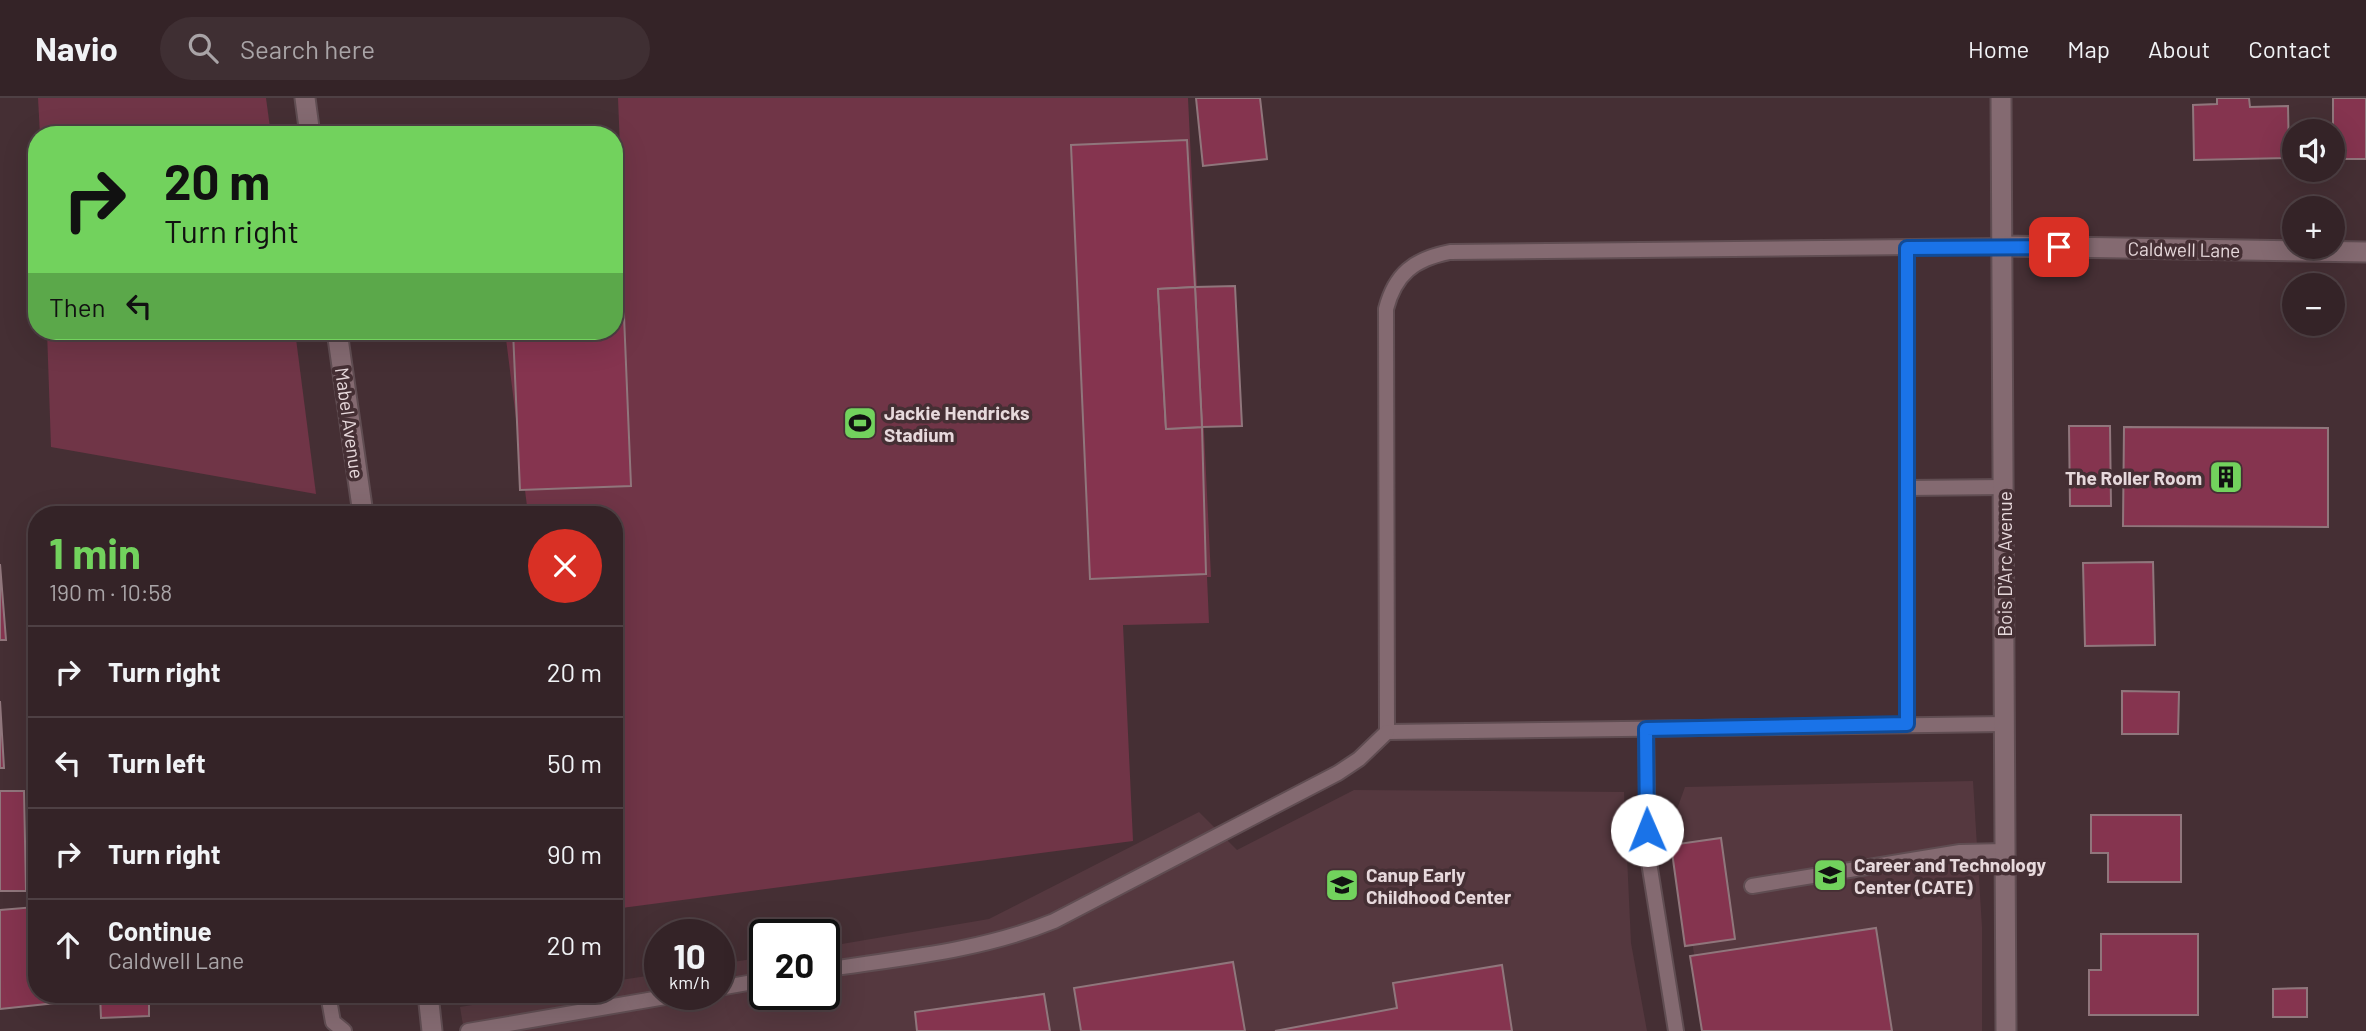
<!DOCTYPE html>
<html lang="en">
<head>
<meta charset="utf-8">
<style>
  :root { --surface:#342327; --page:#3f2f33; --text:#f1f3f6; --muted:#a9a4a7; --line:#4e4044; --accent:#72d25d }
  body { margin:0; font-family:Barlow,sans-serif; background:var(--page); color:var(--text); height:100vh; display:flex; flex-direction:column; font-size:26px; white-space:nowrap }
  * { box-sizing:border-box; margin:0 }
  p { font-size:23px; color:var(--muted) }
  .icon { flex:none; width:38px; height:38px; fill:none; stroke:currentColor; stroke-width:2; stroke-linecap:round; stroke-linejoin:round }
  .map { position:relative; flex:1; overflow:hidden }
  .drawer { position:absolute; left:28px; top:408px; width:595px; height:497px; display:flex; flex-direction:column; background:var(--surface); border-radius:28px; box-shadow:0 7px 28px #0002,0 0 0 2px var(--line) }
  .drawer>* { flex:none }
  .guide { position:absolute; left:28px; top:28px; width:595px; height:214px; border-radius:28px; box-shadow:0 7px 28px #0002,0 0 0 2px var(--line); background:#72d25d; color:#111; overflow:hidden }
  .fabs { position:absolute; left:2282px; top:21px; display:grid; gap:14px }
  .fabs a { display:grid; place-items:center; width:63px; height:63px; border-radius:50%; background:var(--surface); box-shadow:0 7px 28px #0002,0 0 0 2px var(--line); font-size:35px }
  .speed { position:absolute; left:644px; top:821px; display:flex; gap:14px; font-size:35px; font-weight:700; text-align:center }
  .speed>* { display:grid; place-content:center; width:91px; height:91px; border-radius:50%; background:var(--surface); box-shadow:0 7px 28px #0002,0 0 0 2px var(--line); line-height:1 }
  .speed small { font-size:18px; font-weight:400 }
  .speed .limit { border:4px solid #111; border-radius:10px; background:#fff; color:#111 }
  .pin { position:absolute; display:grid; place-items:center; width:60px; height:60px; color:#fff; margin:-30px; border-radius:14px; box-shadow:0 4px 10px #0006 }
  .me { position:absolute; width:77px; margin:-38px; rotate:359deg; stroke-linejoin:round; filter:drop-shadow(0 0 5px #0008) }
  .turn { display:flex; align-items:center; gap:24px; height:147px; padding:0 21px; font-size:32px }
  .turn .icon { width:91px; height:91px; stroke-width:2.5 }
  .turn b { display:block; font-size:49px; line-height:60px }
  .then { display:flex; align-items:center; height:66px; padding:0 21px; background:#0003; gap:14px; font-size:26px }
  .round { display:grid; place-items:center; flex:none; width:74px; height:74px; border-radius:37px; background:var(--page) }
  .overview { display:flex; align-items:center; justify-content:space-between; height:119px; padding:0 21px }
  h1 { font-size:42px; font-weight:700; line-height:52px; color:var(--accent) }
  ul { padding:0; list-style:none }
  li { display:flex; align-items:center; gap:21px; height:91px; padding:0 21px; border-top:2px solid var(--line) }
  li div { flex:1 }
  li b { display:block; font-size:26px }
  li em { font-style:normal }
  header { display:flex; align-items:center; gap:42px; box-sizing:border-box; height:98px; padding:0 35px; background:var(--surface); border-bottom:2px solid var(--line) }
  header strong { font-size:33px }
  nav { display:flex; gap:38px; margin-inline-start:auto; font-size:24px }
  .search { width:490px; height:63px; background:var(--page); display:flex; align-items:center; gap:18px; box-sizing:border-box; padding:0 24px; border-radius:38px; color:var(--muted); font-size:26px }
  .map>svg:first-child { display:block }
  .built { fill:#55383f }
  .green { fill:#703547 }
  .building { fill:#85344f; stroke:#90767c; stroke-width:2 }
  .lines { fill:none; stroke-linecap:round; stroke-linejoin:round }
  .service-casing { stroke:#604d52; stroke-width:18 }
  .minor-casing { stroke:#604d52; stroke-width:23 }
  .service { stroke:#846a71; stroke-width:14 }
  .minor { stroke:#846a71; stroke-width:19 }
  .route-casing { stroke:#114b97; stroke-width:18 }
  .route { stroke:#1a73e8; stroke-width:12 }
  .labels { text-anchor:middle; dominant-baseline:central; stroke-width:7; stroke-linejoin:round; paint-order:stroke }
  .street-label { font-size:19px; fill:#e7d9dc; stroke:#452f34 }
  .poi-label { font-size:19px; font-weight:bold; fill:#e7d9dc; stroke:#452f34; text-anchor:start }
</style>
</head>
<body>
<header>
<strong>Navio</strong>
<div class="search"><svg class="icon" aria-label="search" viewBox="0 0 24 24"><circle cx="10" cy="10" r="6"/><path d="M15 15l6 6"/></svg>Search here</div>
<nav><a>Home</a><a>Map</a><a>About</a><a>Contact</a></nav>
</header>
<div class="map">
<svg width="2366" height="933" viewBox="0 0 2366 933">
  <rect width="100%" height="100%" fill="#452f34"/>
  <g class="built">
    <polygon points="1973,683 1982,829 1982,933 1707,933 1672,725 1685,689"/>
    <polygon points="1354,692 1624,694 1631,845 1647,933 464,933 460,909 539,896 614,896 614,883 660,876 660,896 719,896 719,866 765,859 765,896 824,896 824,849 989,821 1199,714 1237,752"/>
  </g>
  <g class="green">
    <polygon points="38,0 266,0 271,37 40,37"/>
    <polygon points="618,0 1188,0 1211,479 1207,479 1209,525 1123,527 1133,743 614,811 614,416 528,416 505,233 614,233 614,127 623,126"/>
    <polygon points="47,233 295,233 316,396 51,349"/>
  </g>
  <g class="building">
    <polygon points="1196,0 1260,0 1267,61 1203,68"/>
    <polygon points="2217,0 2249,0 2250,9 2288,8 2289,60 2194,62 2193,7 2217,6"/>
    <rect x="2333" y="0" width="33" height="61"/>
    <polygon points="1187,42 1195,189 1158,191 1166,331 1202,329 1206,476 1090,481 1071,47"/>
    <polygon points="614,169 622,169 631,388 520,392 513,233 614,233"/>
    <polygon points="1235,188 1242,328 1202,329 1195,189"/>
    <polygon points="1195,189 1202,329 1166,331 1158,191"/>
    <polygon points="2069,328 2110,328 2111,408 2070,408"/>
    <polygon points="2124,329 2328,330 2328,429 2123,428"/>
    <polygon points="2153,464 2155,547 2085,548 2083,465"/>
    <polygon points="0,466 6,542 0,542"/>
    <polygon points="2122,593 2179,594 2178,636 2122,636"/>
    <polygon points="0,603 4,670 0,670"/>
    <polygon points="0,693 24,693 26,793 0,793"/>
    <polygon points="2091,717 2181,717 2181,784 2108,784 2108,755 2091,755"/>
    <polygon points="614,732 624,809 614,811"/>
    <polygon points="1721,740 1735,841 1685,848 1671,747"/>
    <polygon points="35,809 37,896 64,896 65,904 0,911 0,812"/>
    <polygon points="1876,830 1892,933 1702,933 1690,858"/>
    <polygon points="2101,836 2198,836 2198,917 2089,917 2089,872 2101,872"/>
    <polygon points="1233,864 1245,933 1081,933 1074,890"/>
    <polygon points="1502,867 1512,933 1275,933 1397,910 1393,885"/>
    <polygon points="2307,890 2307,919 2273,919 2273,891"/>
    <polygon points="100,896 149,896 149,918 101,920"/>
    <polygon points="1044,896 1050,933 917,933 915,914"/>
  </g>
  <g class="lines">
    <g class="service-casing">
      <g id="service">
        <path d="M2003 148 1450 154C1414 161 1395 176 1386 211L1387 634 2005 626"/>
        <polyline points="1907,390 2004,389"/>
        <polyline points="1907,626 1907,150"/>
        <polyline points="1646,631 1648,758 1676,933"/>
        <polyline points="1752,788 1960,754 2005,753"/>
        <path d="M824 872C901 860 981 853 1054 823L1338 675 1359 661 1387 634"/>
        <polyline points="719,890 765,882"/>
        <polyline points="328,896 333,924 344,933"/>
        <polyline points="468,933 683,896"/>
      </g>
    </g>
    <g class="minor-casing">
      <g id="minor">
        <polyline points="305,0 310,37"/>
        <polyline points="2001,0 2006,933"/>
        <polyline points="2003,148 2366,154"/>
        <polyline points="337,233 363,416"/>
        <polyline points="428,896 432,933"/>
      </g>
    </g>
    <use href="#service" class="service"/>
    <use href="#minor" class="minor"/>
  </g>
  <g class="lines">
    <g class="route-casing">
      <polyline id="route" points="1647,732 1646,631 1907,626 1907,150 2059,149"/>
    </g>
    <use href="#route" class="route"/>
  </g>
  <defs>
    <g id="stadium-square" transform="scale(1.75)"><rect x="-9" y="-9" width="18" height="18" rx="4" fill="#72d25d" stroke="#452f34"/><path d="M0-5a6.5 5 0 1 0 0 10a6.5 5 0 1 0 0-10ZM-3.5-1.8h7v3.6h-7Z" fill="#111"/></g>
    <g id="building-square" transform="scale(1.75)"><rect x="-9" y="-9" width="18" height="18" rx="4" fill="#72d25d" stroke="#452f34"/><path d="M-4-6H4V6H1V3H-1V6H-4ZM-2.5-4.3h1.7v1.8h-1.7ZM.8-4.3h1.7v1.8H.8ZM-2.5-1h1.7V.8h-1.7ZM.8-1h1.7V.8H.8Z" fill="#111"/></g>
    <g id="school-square" transform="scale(1.75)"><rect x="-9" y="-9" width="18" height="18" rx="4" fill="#72d25d" stroke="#452f34"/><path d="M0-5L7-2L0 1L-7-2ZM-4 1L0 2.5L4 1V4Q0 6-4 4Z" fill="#111"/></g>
  </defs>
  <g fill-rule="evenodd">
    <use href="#stadium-square" x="860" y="325"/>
    <use href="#building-square" x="2226" y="379"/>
    <use href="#school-square" x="1830" y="777"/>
    <use href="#school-square" x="1342" y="787"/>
  </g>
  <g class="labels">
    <g class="street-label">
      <text transform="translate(2184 151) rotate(1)">Caldwell Lane</text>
      <text transform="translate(350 325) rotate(82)">Mabel Avenue</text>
      <text transform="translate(2004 466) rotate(-90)">Bois D'Arc Avenue</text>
    </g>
    <g class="poi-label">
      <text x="884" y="314">Jackie Hendricks<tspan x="884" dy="22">Stadium</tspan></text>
      <text x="2202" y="379" text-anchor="end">The Roller Room</text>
      <text x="1854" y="766">Career and Technology<tspan x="1854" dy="22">Center (CATE)</tspan></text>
      <text x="1366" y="776">Canup Early<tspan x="1366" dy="22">Childhood Center</tspan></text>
    </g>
  </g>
</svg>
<div class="fabs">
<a><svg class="icon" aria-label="sound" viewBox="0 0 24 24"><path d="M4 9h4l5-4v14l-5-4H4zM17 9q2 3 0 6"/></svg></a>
<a>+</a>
<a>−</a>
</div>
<div class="speed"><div>10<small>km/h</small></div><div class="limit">20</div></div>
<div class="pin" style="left:2059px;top:149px;background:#d93025"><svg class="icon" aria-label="arrive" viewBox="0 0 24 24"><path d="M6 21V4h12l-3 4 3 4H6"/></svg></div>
<svg class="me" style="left:1647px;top:732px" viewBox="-20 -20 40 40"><circle r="19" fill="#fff"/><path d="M0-13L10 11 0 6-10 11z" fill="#1a73e8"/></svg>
<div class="guide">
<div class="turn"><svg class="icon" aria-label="right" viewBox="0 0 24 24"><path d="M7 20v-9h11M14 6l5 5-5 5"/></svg><div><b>20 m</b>Turn right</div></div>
<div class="then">Then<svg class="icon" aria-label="left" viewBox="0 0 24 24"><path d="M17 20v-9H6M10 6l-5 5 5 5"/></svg></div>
</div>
<section class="drawer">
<div class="overview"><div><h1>1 min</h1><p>190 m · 10:58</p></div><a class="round" style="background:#d93025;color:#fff"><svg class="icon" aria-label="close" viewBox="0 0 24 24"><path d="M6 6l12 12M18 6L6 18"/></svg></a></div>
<ul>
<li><svg class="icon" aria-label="right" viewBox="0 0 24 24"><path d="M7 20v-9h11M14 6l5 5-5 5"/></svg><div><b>Turn right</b></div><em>20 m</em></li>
<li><svg class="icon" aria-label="left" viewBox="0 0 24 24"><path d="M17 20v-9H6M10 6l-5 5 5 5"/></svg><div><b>Turn left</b></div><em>50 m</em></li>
<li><svg class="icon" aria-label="right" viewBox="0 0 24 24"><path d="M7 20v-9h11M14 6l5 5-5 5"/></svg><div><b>Turn right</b></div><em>90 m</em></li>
<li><svg class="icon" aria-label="ahead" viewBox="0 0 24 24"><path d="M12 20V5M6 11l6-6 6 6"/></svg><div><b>Continue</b><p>Caldwell Lane</p></div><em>20 m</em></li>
</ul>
</section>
</div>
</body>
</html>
